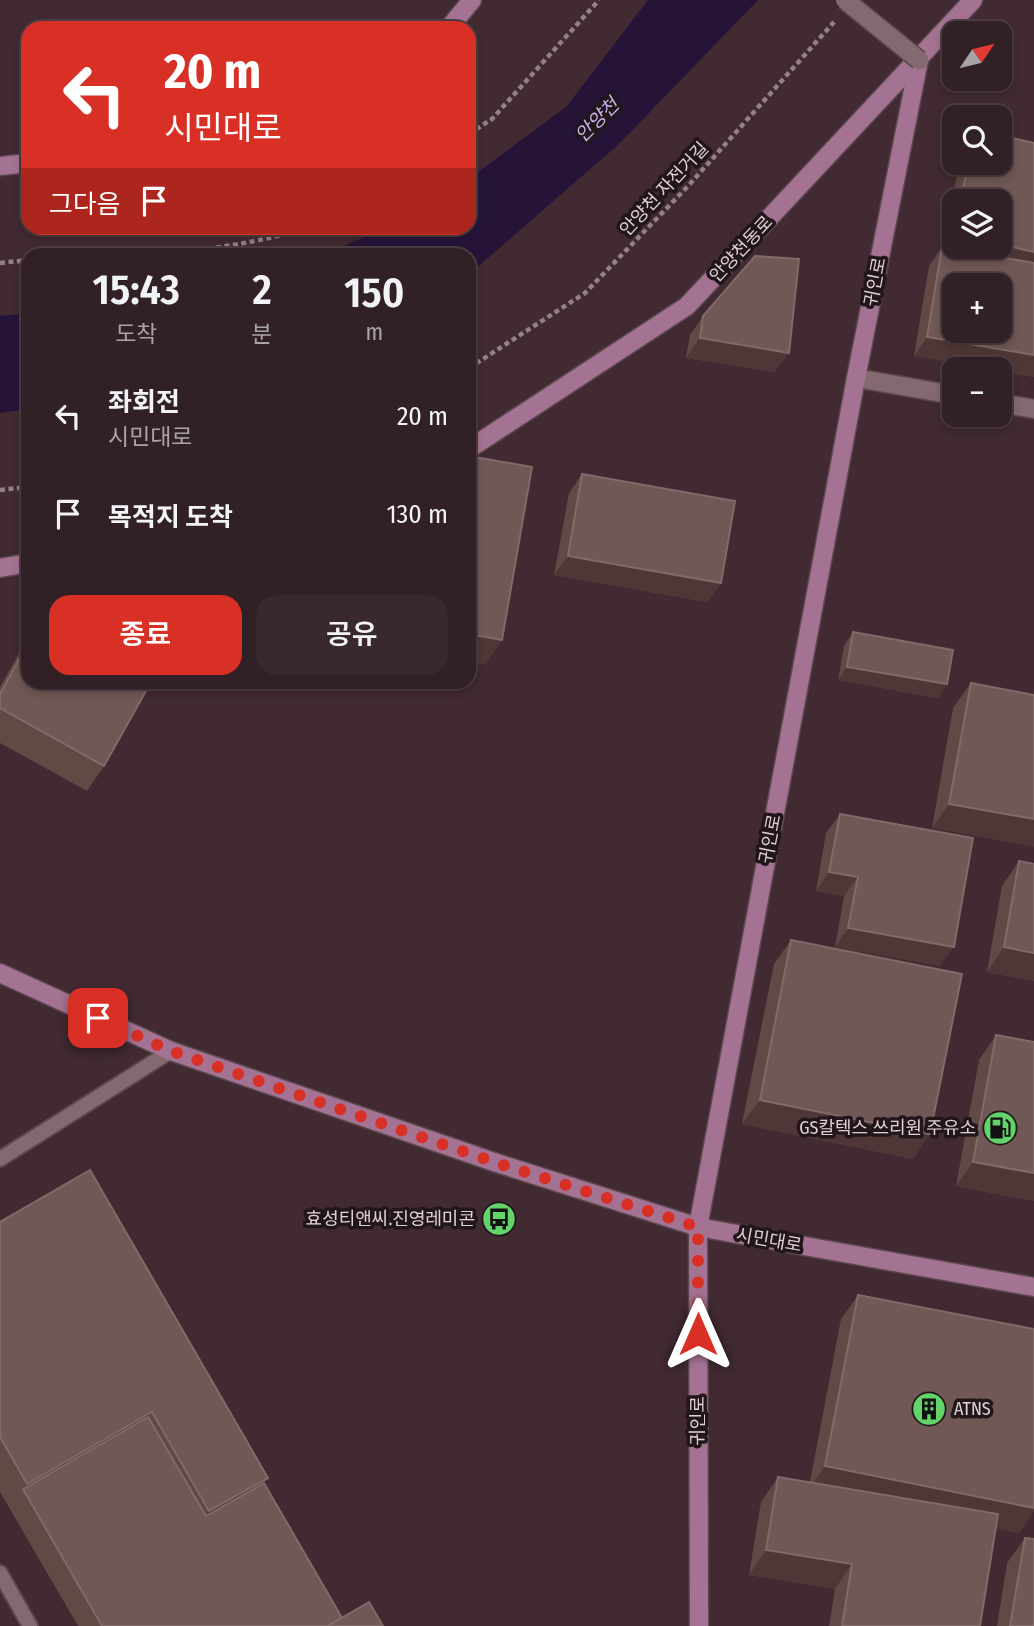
<!DOCTYPE html>
<html lang="ko">
<head>
<meta charset="utf-8">
<style>
  :root { --surface:#312025; --page:#39282d; --text:#f1f3f6; --muted:#a8a3a7; --line:#4c3e42; --accent:#d93025 }
  body { margin:0; font-family:"Fira Sans Condensed","Noto Sans KR",sans-serif; background:var(--page); color:var(--text); height:100vh; display:flex; flex-direction:column; font-size:26px; white-space:nowrap }
  * { box-sizing:border-box; margin:0 }
  p { font-size:23px; color:var(--muted) }
  .icon { flex:none; width:38px; height:38px; fill:none; stroke:currentColor; stroke-width:2; stroke-linecap:round; stroke-linejoin:round }
  .map { position:relative; flex:1; overflow:hidden }
  .sheet { position:absolute; left:21px; top:248px; width:455px; height:441px; display:flex; flex-direction:column; background:var(--surface); border-radius:21px; box-shadow:0 4px 10px #0003,0 0 0 2px var(--line) }
  .sheet>* { flex:none }
  .guide { position:absolute; left:21px; top:21px; width:455px; height:214px; border-radius:21px; box-shadow:0 4px 10px #0003,0 0 0 2px var(--line); background:#d93025; color:#fff; overflow:hidden }
  .needle { width:46px; rotate:55deg }
  .tools { position:absolute; left:942px; top:21px; display:grid; gap:14px }
  .tools a { display:grid; place-items:center; width:70px; height:70px; border-radius:14px; background:var(--surface); box-shadow:0 4px 10px #0003,0 0 0 2px var(--line); font-size:35px }
  .pin { position:absolute; display:grid; place-items:center; width:60px; height:60px; color:#fff; margin:-30px; border-radius:14px; box-shadow:0 4px 10px #0006 }
  .me { position:absolute; width:77px; margin:-38px; rotate:0deg; stroke-linejoin:round; filter:drop-shadow(0 0 5px #0008) }
  .turn { display:flex; align-items:center; gap:24px; height:147px; padding:0 28px; font-size:32px }
  .turn .icon { width:91px; height:91px; stroke-width:2.5 }
  .turn b { display:block; font-size:49px; line-height:60px }
  .then { display:flex; align-items:center; height:66px; padding:0 28px; background:#0003; gap:14px; font-size:26px }
  .eta { display:flex; justify-content:space-evenly; align-items:center; height:119px; text-align:center }
  .eta b { font-size:42px; font-weight:600; line-height:49px }
  .button { display:flex; gap:14px; margin-top:auto; padding:14px 28px }
  .button a { flex:1; height:80px; border-radius:21px; background:var(--accent); color:#fff; font-size:28px; font-weight:600; line-height:80px; text-align:center }
  .button a+a { background:var(--page); color:var(--text) }
  ul { padding:0; list-style:none }
  li { display:flex; align-items:center; gap:21px; height:98px; padding:0 28px }
  li div { flex:1 }
  li b { display:block; font-size:26px }
  li em { font-style:normal }
  .map>svg:first-child { display:block }
  .water { fill:#251438 }
  .lines { fill:none; stroke-linecap:round; stroke-linejoin:round }
  .lane-casing { stroke:#5b474d; stroke-width:18 }
  .street-casing { stroke:#5b474d; stroke-width:21 }
  .secondary-casing { stroke:#5b474d; stroke-width:21 }
  .path { stroke:#948186; stroke-width:4.5; stroke-dasharray:5 3.5; stroke-linecap:butt }
  .lane { stroke:#846970; stroke-width:14 }
  .street { stroke:#846970; stroke-width:18 }
  .secondary { stroke:#a47393; stroke-width:18 }
  .street-bridge-casing { stroke:#5b474d; stroke-width:21; stroke-linecap:butt }
  .street-bridge { stroke:#846970; stroke-width:18 }
  .wall { fill:#624946; fill-rule:evenodd }
  .shaded-wall { fill:#4f3737 }
  .building { fill:#6f5855; stroke:#816a69; stroke-width:2; fill-rule:evenodd }
  .route { stroke:#d93025; stroke-width:12; stroke-dasharray:0 21.6 }
  .labels { text-anchor:middle; dominant-baseline:central; stroke-width:7; stroke-linejoin:round; paint-order:stroke }
  .street-label { font-size:18px; fill:#e0d0d4; stroke:#211619 }
  .poi-label { font-size:18px; fill:#e0d0d4; stroke:#211619; text-anchor:end }
  .water-label { font-size:19px; font-style:italic; fill:#cbb0f3; stroke:#211619 }
</style>
</head>
<body>
<div class="map">
<svg width="1034" height="1626" viewBox="0 0 1034 1626">
  <rect width="100%" height="100%" fill="#412a31"/>
  <g class="water">
    <polygon points="648,0 758,0 619,144 473,271 469,273 469,256 323,255 386,228 469,228 469,179 567,106"/>
    <polygon points="28,313 28,409 0,413 0,316"/>
  </g>
  <g class="lines">
    <g class="lane-casing">
      <g id="lane">
        <polyline points="0,1159 171,1051"/>
        <polyline points="0,1573 30,1626"/>
      </g>
    </g>
    <g class="street-casing">
      <g id="street">
        <polyline points="856,378 954,395"/>
        <polyline points="999,403 1034,409"/>
      </g>
    </g>
    <g class="secondary-casing">
      <g id="secondary">
        <polyline points="449,28 472,0"/>
        <polyline points="0,166 28,163"/>
        <polyline points="469,449 687,306 973,0"/>
        <polyline points="0,568 28,563"/>
        <polyline points="0,973 171,1051 497,1163 698,1227 1034,1287"/>
        <polyline points="699,1626 698,1227 856,378 919,60"/>
      </g>
    </g>
    <g class="path">
      <polyline points="469,134 492,119 599,0"/>
      <path d="M123 256C185 253 247 246 307 228"/>
      <polyline points="0,263 28,260"/>
      <polyline points="469,368 585,293 689,185 834,22"/>
      <polyline points="0,490 28,487"/>
    </g>
    <use href="#lane" class="lane"/>
    <use href="#street" class="street"/>
    <use href="#secondary" class="secondary"/>
    <g class="street-bridge-casing">
      <polyline id="street-bridge" points="845,0 919,60"/>
    </g>
    <use href="#street-bridge" class="street-bridge"/>
  </g>
  <g class="wall">
    <path d="M1034 143V377L999 371V369L914 356 929 266 940 250 960 163H999ZM954 201H999L954 247Z"/>
    <polygon points="703,316 775,372 686,358 690,335"/>
    <polygon points="582,474 721,583 707,602 554,575 569,493"/>
    <polygon points="853,632 947,684 938,698 838,680 844,646"/>
    <polygon points="28,637 28,682 104,766 87,791 0,743 0,687"/>
    <polygon points="971,683 1034,695 932,828 953,708"/>
    <polygon points="840,814 940,966 835,947 844,896 816,891 826,833"/>
    <polygon points="1019,861 1034,981 987,972 1002,886"/>
    <polygon points="791,940 913,1159 742,1124 774,964"/>
    <polygon points="996,1035 1034,1201 956,1186 979,1060"/>
    <polygon points="0,1222 268,1478 264,1483 342,1618 383,1626 78,1626 0,1492"/>
    <polygon points="858,1295 1034,1329 1034,1511 1019,1533 996,1528 980,1626 829,1626 835,1589 749,1575 761,1502 778,1477 810,1482 841,1319"/>
    <polygon points="1025,1538 1034,1626 997,1626 1007,1563"/>
  </g>
  <g class="shaded-wall">
    <polygon points="953,233 954,247 999,247 999,244 1034,252 1034,275 942,250"/>
    <polygon points="927,337 1034,355 1034,377 999,371 999,369 989,369 914,356"/>
    <polygon points="700,338 789,353 775,372 686,358"/>
    <polygon points="568,556 721,583 707,602 554,575"/>
    <polygon points="469,634 502,640 485,665 469,662"/>
    <polygon points="847,667 947,684 938,698 838,680"/>
    <polygon points="949,804 1034,819 1034,847 932,828"/>
    <polygon points="829,872 858,877 844,896 816,891"/>
    <polygon points="848,928 954,947 940,966 835,947"/>
    <polygon points="1004,947 1034,953 1034,981 987,972"/>
    <polygon points="760,1100 930,1134 913,1159 742,1124"/>
    <polygon points="973,1162 1034,1173 1034,1201 956,1186"/>
    <polygon points="152,1412 135,1436 23,1489 27,1484"/>
    <polygon points="825,1466 1034,1508 1034,1511 1019,1533 808,1491"/>
    <polygon points="268,1478 250,1502 192,1536 209,1511"/>
    <polygon points="766,1550 852,1564 835,1589 749,1575"/>
  </g>
  <g class="building">
    <polygon points="999,135 1034,143 1034,252 999,244 999,201 960,201 969,163 999,163"/>
    <path d="M942 247 1034 263V355L927 337ZM954 285H999V331H954Z"/>
    <polygon points="755,256 799,259 789,353 700,338 703,316"/>
    <polygon points="469,456 532,467 502,640 469,634"/>
    <polygon points="582,474 735,501 721,583 568,556"/>
    <polygon points="853,632 953,650 947,684 847,667"/>
    <polygon points="28,643 28,682 151,682 104,766 0,708 0,694"/>
    <polygon points="971,683 1034,695 1034,819 949,804"/>
    <polygon points="840,814 973,838 954,947 848,928 858,877 829,872"/>
    <polygon points="1019,861 1034,864 1034,953 1004,947"/>
    <polygon points="791,940 962,974 930,1134 760,1100"/>
    <polygon points="996,1035 1034,1042 1034,1173 973,1162"/>
    <polygon points="90,1170 268,1478 209,1511 152,1412 27,1484 0,1437 0,1222"/>
    <polygon points="858,1295 1034,1329 1034,1508 825,1466"/>
    <polygon points="148,1417 206,1516 264,1483 342,1618 328,1626 102,1626 23,1489"/>
    <polygon points="778,1477 998,1514 980,1626 842,1626 852,1564 766,1550"/>
    <polygon points="1025,1538 1034,1539 1034,1626 1010,1626"/>
    <polygon points="369,1602 383,1626 328,1626"/>
  </g>
  <g class="lines">
    <polyline class="route" points="98,1018 171,1051 497,1163 698,1227 698,1334"/>
  </g>
  <defs>
    <g id="fuel-disc" transform="scale(1.75)"><circle r="9.5" fill="#62d469" stroke="#211619"/><path d="M-5.5-6h7V0h2V4h1.3V-2.5L3-4.5l.8-.8L6-3V5H2.5V1h-1V6h-7ZM-4.2-4.7v3.2H.2V-4.7Z" fill="#111"/></g>
    <g id="bus-disc" transform="scale(1.75)"><circle r="9.5" fill="#62d469" stroke="#211619"/><path d="M-5-6H5V4H4V6H2V4H-2V6H-4V4H-5ZM-3.5-4V0h7V-4ZM-3.5 1.2v1.5H-2V1.2ZM2 1.2v1.5H3.5V1.2Z" fill="#111"/></g>
    <g id="building-disc" transform="scale(1.75)"><circle r="9.5" fill="#62d469" stroke="#211619"/><path d="M-4-6H4V6H1V3H-1V6H-4ZM-2.5-4.3h1.7v1.8h-1.7ZM.8-4.3h1.7v1.8H.8ZM-2.5-1h1.7V.8h-1.7ZM.8-1h1.7V.8H.8Z" fill="#111"/></g>
  </defs>
  <g fill-rule="evenodd">
    <use href="#fuel-disc" x="1000" y="1128"/>
    <use href="#bus-disc" x="499" y="1219"/>
    <use href="#building-disc" x="929" y="1409"/>
  </g>
  <g class="labels">
    <g class="street-label">
      <text transform="translate(664 189) rotate(-47)">안양천 자전거길</text>
      <text transform="translate(741 249) rotate(-47)">안양천동로</text>
      <text transform="translate(875 282) rotate(-79)">귀인로</text>
      <text transform="translate(770 839) rotate(-79)">귀인로</text>
      <text transform="translate(769 1240) rotate(10)">시민대로</text>
      <text transform="translate(698 1421) rotate(-90)">귀인로</text>
    </g>
    <g class="poi-label">
      <text x="976" y="1128">GS칼텍스 쓰리원 주유소</text>
      <text x="475" y="1219">효성티앤씨.진영레미콘</text>
      <text x="954" y="1409" text-anchor="start">ATNS</text>
    </g>
    <g class="water-label">
      <text transform="translate(597 120) rotate(-45)">안양천</text>
    </g>
  </g>
</svg>
<div class="tools">
<a><svg class="needle" viewBox="-14 -14 28 28"><path d="M0-13l5 13h-10z" fill="#e53935"/><path d="M0 13l5-13h-10z" fill="#a8a3a7"/></svg></a>
<a><svg class="icon" aria-label="search" viewBox="0 0 24 24"><circle cx="10" cy="10" r="6"/><path d="M15 15l6 6"/></svg></a>
<a><svg class="icon" aria-label="layers" viewBox="0 0 24 24"><path d="M12 4l9 5-9 5-9-5zM3 14l9 5 9-5"/></svg></a>
<a>+</a>
<a>−</a>
</div>
<div class="pin" style="left:98px;top:1018px;background:#d93025"><svg class="icon" aria-label="arrive" viewBox="0 0 24 24"><path d="M6 21V4h12l-3 4 3 4H6"/></svg></div>
<svg class="me" style="left:698px;top:1334px" viewBox="-20 -20 40 40"><path d="M0-17L14 15 0 8-14 15z" fill="#d93025" stroke="#fff" stroke-width="4"/></svg>
<div class="guide">
<div class="turn"><svg class="icon" aria-label="left" viewBox="0 0 24 24"><path d="M17 20v-9H6M10 6l-5 5 5 5"/></svg><div><b>20 m</b>시민대로</div></div>
<div class="then">그다음<svg class="icon" aria-label="arrive" viewBox="0 0 24 24"><path d="M6 21V4h12l-3 4 3 4H6"/></svg></div>
</div>
<section class="sheet">
<div class="eta">
<div><b>15:43</b><p>도착</p></div>
<div><b>2</b><p>분</p></div>
<div><b>150</b><p>m</p></div>
</div>
<ul>
<li><svg class="icon" aria-label="left" viewBox="0 0 24 24"><path d="M17 20v-9H6M10 6l-5 5 5 5"/></svg><div><b>좌회전</b><p>시민대로</p></div><em>20 m</em></li>
<li><svg class="icon" aria-label="arrive" viewBox="0 0 24 24"><path d="M6 21V4h12l-3 4 3 4H6"/></svg><div><b>목적지 도착</b></div><em>130 m</em></li>
</ul>
<div class="button"><a>종료</a><a>공유</a></div>
</section>
</div>
</body>
</html>
